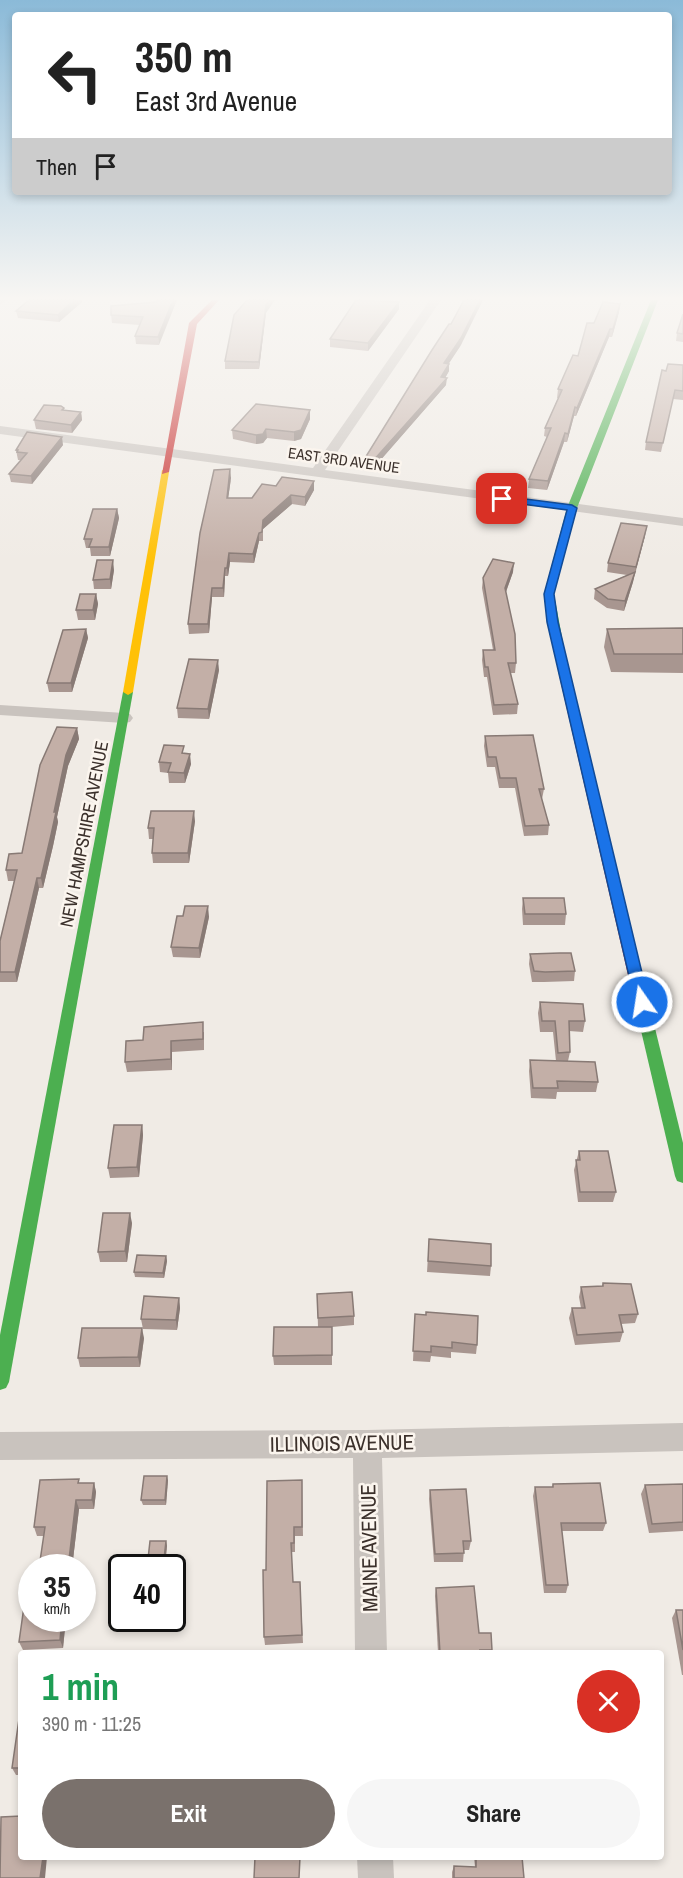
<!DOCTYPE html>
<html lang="en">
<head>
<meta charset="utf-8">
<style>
  :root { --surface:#fff; --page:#f6f6f6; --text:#222; --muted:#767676; --accent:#7a716c }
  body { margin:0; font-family:"Archivo Narrow",sans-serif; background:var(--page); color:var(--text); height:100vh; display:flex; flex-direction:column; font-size:22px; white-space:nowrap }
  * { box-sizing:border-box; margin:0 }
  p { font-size:20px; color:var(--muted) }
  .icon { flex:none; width:33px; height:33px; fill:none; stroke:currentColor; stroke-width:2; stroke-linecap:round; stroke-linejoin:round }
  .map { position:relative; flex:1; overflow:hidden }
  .side { position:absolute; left:18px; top:1650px; width:646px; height:210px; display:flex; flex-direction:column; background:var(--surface); border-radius:6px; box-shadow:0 3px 9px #0003 }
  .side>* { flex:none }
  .guide { position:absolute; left:12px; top:12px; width:660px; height:183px; border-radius:6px; box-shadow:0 3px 9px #0003; background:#fff; color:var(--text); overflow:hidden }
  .speed { position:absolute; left:18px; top:1554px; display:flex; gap:12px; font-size:30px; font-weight:700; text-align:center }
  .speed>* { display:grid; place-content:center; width:78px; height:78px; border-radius:50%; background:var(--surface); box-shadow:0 3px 9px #0003; line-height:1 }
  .speed small { font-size:15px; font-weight:400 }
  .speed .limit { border:3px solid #111; border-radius:9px; background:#fff; color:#111 }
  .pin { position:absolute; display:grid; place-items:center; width:51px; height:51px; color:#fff; margin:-26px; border-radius:12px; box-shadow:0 3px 9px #0006 }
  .me { position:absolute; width:66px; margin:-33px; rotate:347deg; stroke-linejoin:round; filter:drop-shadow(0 0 4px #0008) }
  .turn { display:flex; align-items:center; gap:21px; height:126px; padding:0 24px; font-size:27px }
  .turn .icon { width:78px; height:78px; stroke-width:2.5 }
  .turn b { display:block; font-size:42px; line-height:51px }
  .then { display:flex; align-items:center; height:57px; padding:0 24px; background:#0003; gap:12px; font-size:22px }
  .round { display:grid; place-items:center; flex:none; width:63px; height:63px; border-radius:32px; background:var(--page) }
  .overview { display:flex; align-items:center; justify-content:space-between; height:102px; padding:0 24px }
  h1 { font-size:36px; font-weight:700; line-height:45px; color:#1e9e55 }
  .action { display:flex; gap:12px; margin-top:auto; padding:12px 24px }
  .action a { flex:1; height:69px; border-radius:36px; background:var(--accent); color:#fff; font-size:24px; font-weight:700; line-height:69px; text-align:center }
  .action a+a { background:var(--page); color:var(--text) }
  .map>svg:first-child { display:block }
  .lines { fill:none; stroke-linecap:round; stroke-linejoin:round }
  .street { fill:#c9c3be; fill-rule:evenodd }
  .fast { fill:#4caf50; fill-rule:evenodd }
  .slow { fill:#ffc107; fill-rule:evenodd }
  .jam { fill:#c62828; fill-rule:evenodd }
  .wall { fill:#a89690 }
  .shaded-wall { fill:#887a75 }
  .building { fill:#c3afa7; stroke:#887a75; stroke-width:1.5 }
  .route { fill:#1a73e8; stroke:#114b97; stroke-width:1.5 }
  .labels { text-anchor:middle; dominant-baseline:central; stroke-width:5; stroke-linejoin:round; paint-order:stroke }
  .far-street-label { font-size:15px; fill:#3b302b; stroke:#fbf5ee }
  .street-label { font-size:18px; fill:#3b302b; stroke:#fbf5ee }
  .near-street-label { font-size:21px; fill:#3b302b; stroke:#fbf5ee }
</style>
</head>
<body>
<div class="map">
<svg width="683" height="1878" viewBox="0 0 683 1878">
  <rect width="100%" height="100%" fill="#f0ebe5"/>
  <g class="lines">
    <g class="street">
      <polygon points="0,300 5,300 5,301 0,304"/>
      <polygon points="430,300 441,300 325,470 683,518 683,526 0,434 0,426 313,468"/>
      <polygon points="0,705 124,713 130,714 133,718 130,722 124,723 0,715"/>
      <polygon points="683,1423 683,1451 382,1458 387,1653 355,1653 353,1458 0,1460 0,1432 367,1430"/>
      <polygon points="357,1857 393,1857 394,1878 358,1878"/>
    </g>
    <g class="fast">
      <polygon points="651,300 658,300 577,508 554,594 569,675 564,678 559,675 544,594 567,508"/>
      <polygon points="128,689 133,692 9,1382 6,1388 0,1390 0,1335 123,692"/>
      <polygon points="635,970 642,975 683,1143 683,1183 677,1181 675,1176 628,975"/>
    </g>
    <polygon class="slow" points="162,470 169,472 133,692 128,695 123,692"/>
    <g class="jam">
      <polygon points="212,300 219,300 197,324 169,472 162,474 189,323"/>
      <polygon points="564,672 569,675 642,975 635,980 628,975 559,675"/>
    </g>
  </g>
  <g class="wall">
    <polygon points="82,302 59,322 18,318 16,311"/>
    <polygon points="156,302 159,345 136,344 135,336 140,325 112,323 111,315"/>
    <polygon points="399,302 399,309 368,351 330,347 330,339"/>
    <polygon points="620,304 619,312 612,337 609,337 576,416 574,416 567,442 564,442 547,490 528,488 529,479 547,437 544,436 545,428 558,398 557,398 558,389 578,356 594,323"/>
    <polygon points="266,313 259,369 225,369 225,361"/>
    <polygon points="683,314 683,342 676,341 677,333"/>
    <polygon points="461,345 448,364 449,371 445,378 446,385 371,471 365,466 365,458"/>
    <polygon points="683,365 683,400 673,399 661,452 645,450 646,442 666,371"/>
    <polygon points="64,410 81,412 82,420 72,433 36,429 34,420"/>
    <polygon points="310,410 310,419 301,439 294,441 267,438 263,443 256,444 233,439 232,430"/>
    <polygon points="63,445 32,484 11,482 9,474 21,460 18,460 16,450"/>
    <polygon points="231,478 228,498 252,498 276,486 314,481 314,490 305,506 292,504 263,529 263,541 259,541 254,563 230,562 228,576 225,576 224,597 212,597 209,633 189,634 188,624"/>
    <polygon points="117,509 119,518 110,556 91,556 90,548 86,548 84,539"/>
    <polygon points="645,536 633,582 624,611 607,608 594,599 595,589 627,575 607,572 608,563"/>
    <polygon points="114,570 111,589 94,589 93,580"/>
    <polygon points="513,572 506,592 516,663 515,673 510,673 518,704 517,714 493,715 487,677 484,677 482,660 483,650 493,650 482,588 483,578"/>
    <polygon points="96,594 98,604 95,620 78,620 76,610"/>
    <polygon points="683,628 683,673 611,672 604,647 607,629"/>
    <polygon points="86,629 88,638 72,692 49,692 47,683"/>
    <polygon points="219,670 209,719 178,718 177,708"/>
    <polygon points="77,728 79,739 68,766 57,817 58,822 53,846 43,888 39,888 17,982 0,982 0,941 14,881 8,881 6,870 22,853"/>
    <polygon points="485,736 544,789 542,799 549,825 548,835 524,836 515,788 499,788 495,767 487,767 484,746"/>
    <polygon points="185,754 191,764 185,783 169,783 168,773 160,772 159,762"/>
    <polygon points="195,821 189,863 153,863 152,853 153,839 149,839 148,828"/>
    <polygon points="523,898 566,914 565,925 523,925 522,909"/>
    <polygon points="209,917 200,958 173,957 171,947"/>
    <polygon points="530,954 575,971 574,981 544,982 532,982 529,964"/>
    <polygon points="540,1002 585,1021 583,1032 569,1031 570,1052 568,1061 598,1082 596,1092 557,1092 556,1099 531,1098 529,1071 530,1060 556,1061 553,1032 540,1032 538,1013"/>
    <polygon points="204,1032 204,1050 172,1052 172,1070 127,1072 125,1062 143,1040"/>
    <polygon points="142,1125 143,1135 139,1177 110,1178 108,1168"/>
    <polygon points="579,1151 616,1192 613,1202 578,1202 574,1170"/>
    <polygon points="132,1223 127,1262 100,1262 98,1252"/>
    <polygon points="429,1239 491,1266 490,1276 427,1272"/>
    <polygon points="166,1256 167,1261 164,1278 135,1277 134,1272"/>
    <polygon points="603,1283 638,1314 635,1323 621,1324 623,1332 620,1342 575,1345 569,1318 572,1308 581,1308 579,1297 581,1287 602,1286"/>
    <polygon points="317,1294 354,1316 354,1325 332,1327 332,1365 274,1365 273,1356 318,1327"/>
    <polygon points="179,1298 180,1308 177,1330 143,1329 141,1319"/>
    <polygon points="415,1314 477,1345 476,1354 451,1352 451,1358 431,1356 430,1362 413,1361"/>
    <polygon points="144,1338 140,1367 80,1367 78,1358"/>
    <polygon points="168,1480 166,1505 143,1505 141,1500"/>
    <polygon points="302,1480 303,1536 295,1536 295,1552 291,1552 293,1582 300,1582 303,1643 265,1645 264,1637"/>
    <polygon points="80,1483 94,1483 96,1492 94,1509 79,1509 72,1568 39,1568 44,1536 37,1536 34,1527"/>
    <polygon points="553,1484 606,1523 603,1531 562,1531 568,1585 566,1593 544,1593 533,1496 535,1487 552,1487"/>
    <polygon points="683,1484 683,1531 649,1533 641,1494 645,1485"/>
    <polygon points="430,1490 471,1541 469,1550 464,1550 463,1562 434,1562 429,1499"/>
    <polygon points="166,1541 167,1546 165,1564 149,1564 148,1559"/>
    <polygon points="436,1588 479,1633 492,1650 492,1653 438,1653 435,1596"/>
    <polygon points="676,1610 683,1610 683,1675 682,1675 672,1618"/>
    <polygon points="66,1618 63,1648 23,1650 19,1642"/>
    <polygon points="21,1719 21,1775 16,1775 12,1768"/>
    <polygon points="474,1857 522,1857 524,1878 452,1878 452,1872 454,1866 475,1867"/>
  </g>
  <g class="shaded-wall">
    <polygon points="74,300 82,300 82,302 59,322 58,315"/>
    <polygon points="173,300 177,300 159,345 158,337"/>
    <polygon points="270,300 275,300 266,313 259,369 259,362 266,305"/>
    <polygon points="480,300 483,300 461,345 444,371 444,363"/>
    <polygon points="399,302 399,309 368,351 368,343"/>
    <polygon points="620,304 619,312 612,337 613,329"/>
    <polygon points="610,329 609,337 576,416 577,408"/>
    <polygon points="449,364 449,371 441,385 447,378 446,385 371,471 372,462 441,377"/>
    <polygon points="575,407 574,416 567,442 568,434"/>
    <polygon points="310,410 310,419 301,439 294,441 294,432"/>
    <polygon points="81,412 82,420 72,433 71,425"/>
    <polygon points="266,429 267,438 263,443 256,444 256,435"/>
    <polygon points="565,433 564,442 547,490 548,481"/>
    <polygon points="62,437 63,445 32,484 31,476"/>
    <polygon points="230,469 231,478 227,507 227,498"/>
    <polygon points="314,481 314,490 305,506 305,497"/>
    <polygon points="291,495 292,504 263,529 263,541 263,520"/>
    <polygon points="117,509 119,518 110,556 109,547"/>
    <polygon points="647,526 645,536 634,576 636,567"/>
    <polygon points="259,533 259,541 254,563 253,554"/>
    <polygon points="229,553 230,562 228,576 227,568"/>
    <polygon points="113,560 114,570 111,589 110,579"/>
    <polygon points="514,563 513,572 504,597 505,588"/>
    <polygon points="225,568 225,576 224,597 223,588"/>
    <polygon points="635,572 633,582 624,611 625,601"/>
    <polygon points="212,588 212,597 209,633 208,624"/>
    <polygon points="96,594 98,604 95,620 93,610"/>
    <polygon points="86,629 88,638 72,692 71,683"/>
    <polygon points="218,660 219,670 209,719 208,709"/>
    <polygon points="77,728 79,739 68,766 57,817 58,822 53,846 43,888 41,878 54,812 66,755"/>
    <polygon points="190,754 191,764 185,783 184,773"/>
    <polygon points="194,811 195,821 189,863 188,853"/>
    <polygon points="37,878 39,888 17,982 15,972"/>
    <polygon points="208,906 209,917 200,958 199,948"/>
    <polygon points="171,1041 172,1052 172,1070 171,1059"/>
    <polygon points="142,1125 143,1135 139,1177 137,1167"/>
    <polygon points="130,1213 132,1223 127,1262 125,1251"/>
    <polygon points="166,1256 167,1261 164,1278 163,1273"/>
    <polygon points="179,1298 180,1308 177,1330 176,1320"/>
    <polygon points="142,1328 144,1338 140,1367 138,1357"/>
    <polygon points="167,1476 168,1480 166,1505 165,1500"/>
    <polygon points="94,1483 96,1492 94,1509 92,1500"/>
    <polygon points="76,1500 79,1509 72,1568 68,1568"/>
    <polygon points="166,1541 167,1546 165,1564 164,1559"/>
    <polygon points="62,1618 66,1618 63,1648 60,1640"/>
    <polygon points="43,1857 47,1857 45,1878 40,1878"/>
  </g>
  <g class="building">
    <polygon points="29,300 74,300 58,315 16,311"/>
    <polygon points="158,300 173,300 158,337 135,336 143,317 111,315 111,306 156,302"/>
    <polygon points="247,300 270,300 266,305 259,362 225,361 234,315"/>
    <polygon points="356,300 399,302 368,343 330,339"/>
    <polygon points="464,300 480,300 461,338 444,363 449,364 441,377 447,378 372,462 365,458 432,350 449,324 451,324"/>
    <polygon points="603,302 620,304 613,329 610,329 577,408 575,407 568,434 565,433 548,481 529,479 551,428 545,428 562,390 558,389 573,355 578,356 587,323 594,323"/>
    <polygon points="683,314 683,334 677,333"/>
    <polygon points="668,364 683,365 683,391 675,390 663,443 646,442 662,370 666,371"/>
    <polygon points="256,404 310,410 301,430 294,432 266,429 263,434 256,435 232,430"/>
    <polygon points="44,405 61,406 64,408 62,410 81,412 71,425 34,420"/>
    <polygon points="27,432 62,437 31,476 9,474 27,453 17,452 18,450 16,450"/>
    <polygon points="230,469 227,498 252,498 262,484 276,486 282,477 314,481 305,497 291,495 263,520 262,532 259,533 253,554 229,553 227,568 225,568 223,588 212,588 208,624 188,624 200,533 214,470"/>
    <polygon points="93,509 117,509 109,547 89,547 92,539 84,539"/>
    <polygon points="621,523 647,526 636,567 608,563"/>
    <polygon points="493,559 514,563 505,588 515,634 516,663 508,663 518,704 494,705 488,667 485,667 483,650 495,650 483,578"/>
    <polygon points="97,560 113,560 110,579 93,580"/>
    <polygon points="635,572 625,601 608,599 595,589"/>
    <polygon points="80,594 96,594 93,610 76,610"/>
    <polygon points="683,628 683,654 614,654 607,629"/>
    <polygon points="86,629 71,683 47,683 63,630"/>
    <polygon points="189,659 218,660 208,709 177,708"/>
    <polygon points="57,727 77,728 66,755 54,812 56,812 51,835 41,878 37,878 15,972 0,972 0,941 17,870 6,870 9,854 22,853 40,765"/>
    <polygon points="533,735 544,789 539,789 549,825 525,826 516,778 500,778 496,757 488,757 485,736"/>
    <polygon points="164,745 184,746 182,753 190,754 184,773 168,772 171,763 159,762"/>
    <polygon points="151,811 194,811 188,853 152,853 154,828 148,828"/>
    <polygon points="523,898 564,898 566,914 525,914"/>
    <polygon points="185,906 208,906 199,948 171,947 177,916 183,916"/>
    <polygon points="560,953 571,953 575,971 545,972 534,971 530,954"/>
    <polygon points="540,1002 583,1004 585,1021 569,1021 570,1052 558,1053 555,1021 542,1021"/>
    <polygon points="203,1022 203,1039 171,1041 171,1059 125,1062 126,1041 143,1040 144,1027"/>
    <polygon points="530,1060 595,1062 598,1082 557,1081 558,1088 533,1088"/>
    <polygon points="114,1125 142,1125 137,1167 108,1168"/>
    <polygon points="579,1151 608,1151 616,1192 580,1192 576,1160 580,1160"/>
    <polygon points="103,1213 130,1213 125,1251 98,1252"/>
    <polygon points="429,1239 491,1244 491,1266 428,1261"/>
    <polygon points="137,1255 166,1256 163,1273 134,1272"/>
    <polygon points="603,1283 631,1284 638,1314 619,1315 623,1332 577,1335 572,1308 585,1308 581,1287 603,1286"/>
    <polygon points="352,1292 354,1316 318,1318 317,1294"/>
    <polygon points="144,1296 179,1298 176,1320 141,1319"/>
    <polygon points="426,1312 478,1316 477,1345 452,1342 452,1348 431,1346 431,1352 413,1351 415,1314 426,1315"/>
    <polygon points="274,1327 332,1327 332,1355 273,1356"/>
    <polygon points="82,1328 142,1328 138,1357 78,1358"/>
    <polygon points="144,1476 167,1476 165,1500 141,1500"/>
    <polygon points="79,1479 78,1483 94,1483 92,1500 76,1500 68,1568 39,1568 45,1527 34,1527 40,1480"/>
    <polygon points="302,1480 302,1527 294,1527 294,1543 291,1543 293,1582 300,1582 302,1635 264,1637 263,1570 266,1570 267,1481"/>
    <polygon points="600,1483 606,1523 561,1523 568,1585 546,1585 535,1487 553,1487 553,1484"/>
    <polygon points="683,1484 683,1522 652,1524 645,1485"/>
    <polygon points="466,1489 471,1541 463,1541 464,1553 435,1554 430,1490"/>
    <polygon points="150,1541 166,1541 164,1559 148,1559"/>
    <polygon points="32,1569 32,1618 62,1618 60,1640 19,1642 27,1585 30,1584"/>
    <polygon points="474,1586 479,1633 491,1633 492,1650 480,1650 481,1653 440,1653 436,1588"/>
    <polygon points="676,1610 683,1610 683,1650"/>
    <polygon points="19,1719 21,1719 21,1768 12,1768"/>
    <polygon points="21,1816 21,1857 43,1857 40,1878 0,1878 1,1817"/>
    <polygon points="255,1857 300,1857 299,1878 254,1878"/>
    <polygon points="476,1857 522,1857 524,1878 454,1878 454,1866 476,1867"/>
  </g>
  <linearGradient id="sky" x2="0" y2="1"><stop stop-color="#8bbad8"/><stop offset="0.53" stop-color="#f8f6f3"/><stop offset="1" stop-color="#f8f6f3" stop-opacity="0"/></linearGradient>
  <rect width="683" height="563" fill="url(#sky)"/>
  <polygon class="route" points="502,496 572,505 577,508 554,594 558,622 649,1002 642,1007 635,1002 547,622 544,594 567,510 499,501 499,497"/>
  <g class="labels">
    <g class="far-street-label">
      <text transform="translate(344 460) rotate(8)">EAST 3RD AVENUE</text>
    </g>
    <g class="street-label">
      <text transform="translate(84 834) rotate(-79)">NEW HAMPSHIRE AVENUE</text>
    </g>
    <g class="near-street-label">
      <text transform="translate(342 1443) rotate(-1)">ILLINOIS AVENUE</text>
      <text transform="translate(369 1548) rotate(-91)">MAINE AVENUE</text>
    </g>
  </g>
</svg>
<div class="speed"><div>35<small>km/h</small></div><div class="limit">40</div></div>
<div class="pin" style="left:502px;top:499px;background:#d93025"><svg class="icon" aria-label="arrive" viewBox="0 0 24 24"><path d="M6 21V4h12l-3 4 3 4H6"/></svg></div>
<svg class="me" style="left:642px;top:1002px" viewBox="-20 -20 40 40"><circle r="17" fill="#1a73e8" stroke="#fff" stroke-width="3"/><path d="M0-11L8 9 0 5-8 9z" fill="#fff"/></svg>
<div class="guide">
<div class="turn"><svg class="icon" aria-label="left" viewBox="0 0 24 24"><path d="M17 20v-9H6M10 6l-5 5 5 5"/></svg><div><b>350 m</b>East 3rd Avenue</div></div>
<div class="then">Then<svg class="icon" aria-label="arrive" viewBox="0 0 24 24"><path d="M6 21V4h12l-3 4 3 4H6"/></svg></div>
</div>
<section class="side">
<div class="overview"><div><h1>1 min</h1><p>390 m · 11:25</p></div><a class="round" style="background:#d93025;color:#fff"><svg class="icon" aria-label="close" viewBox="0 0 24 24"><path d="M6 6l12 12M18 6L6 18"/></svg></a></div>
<div class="action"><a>Exit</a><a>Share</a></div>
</section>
</div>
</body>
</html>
